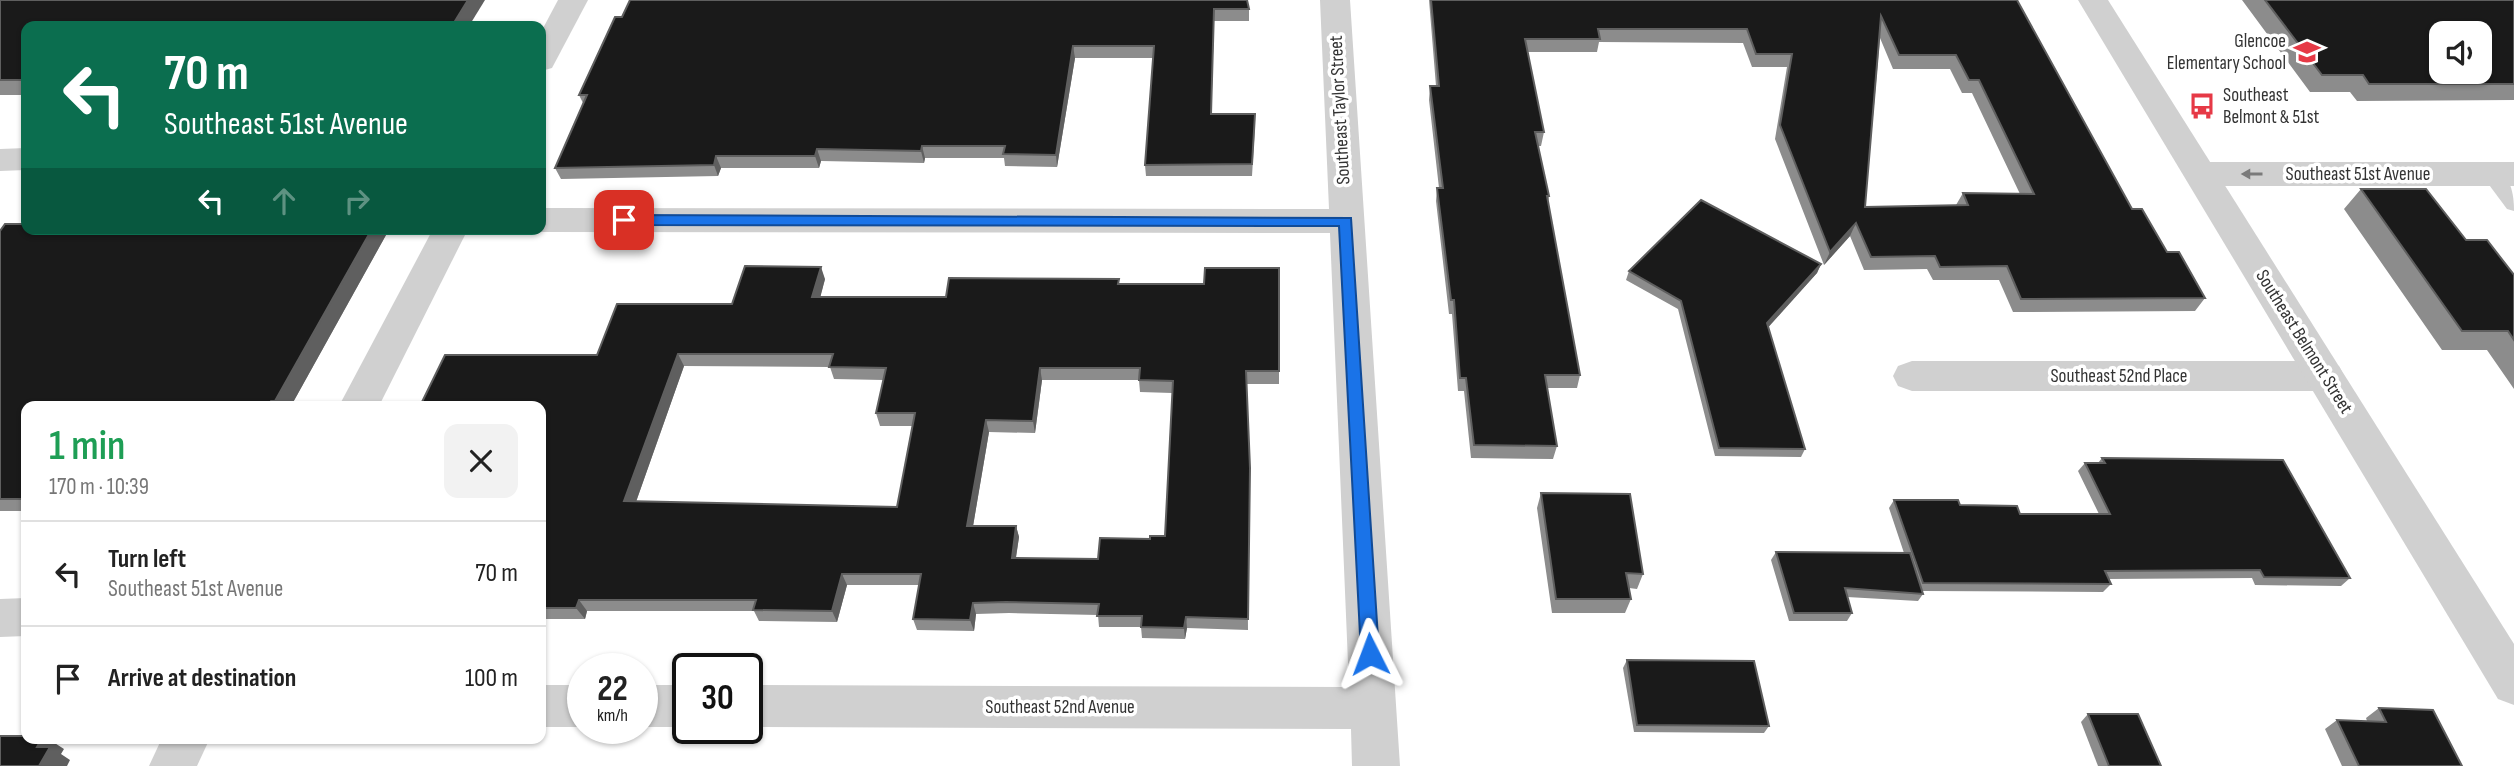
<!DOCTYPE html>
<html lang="en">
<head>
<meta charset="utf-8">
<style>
  :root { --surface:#fff; --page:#f2f2f2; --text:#222; --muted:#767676; --line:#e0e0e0 }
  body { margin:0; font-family:"Sofia Sans Condensed",sans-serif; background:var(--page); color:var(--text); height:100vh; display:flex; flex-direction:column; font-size:26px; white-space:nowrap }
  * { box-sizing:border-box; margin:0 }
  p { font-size:23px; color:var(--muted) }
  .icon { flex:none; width:38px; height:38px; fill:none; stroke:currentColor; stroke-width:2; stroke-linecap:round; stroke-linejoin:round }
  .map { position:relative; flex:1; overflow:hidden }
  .details { position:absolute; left:21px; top:401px; width:525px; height:343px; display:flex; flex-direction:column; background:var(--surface); border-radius:14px; box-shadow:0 2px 5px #0004 }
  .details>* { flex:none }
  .hud { position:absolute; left:21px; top:21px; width:525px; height:214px; border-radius:14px; box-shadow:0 2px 5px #0004; background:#0b6e4f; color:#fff; overflow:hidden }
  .fabs { position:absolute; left:2429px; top:21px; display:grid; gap:14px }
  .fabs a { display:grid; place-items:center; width:63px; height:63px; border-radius:14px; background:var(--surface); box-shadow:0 2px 5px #0004; font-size:35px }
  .speed { position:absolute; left:567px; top:653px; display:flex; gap:14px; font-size:35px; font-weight:700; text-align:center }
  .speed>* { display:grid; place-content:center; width:91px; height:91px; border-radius:50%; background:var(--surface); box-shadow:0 2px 5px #0004; line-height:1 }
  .speed small { font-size:18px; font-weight:400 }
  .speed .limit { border:4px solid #111; border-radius:10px; background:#fff; color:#111 }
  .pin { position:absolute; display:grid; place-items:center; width:60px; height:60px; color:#fff; margin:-30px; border-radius:14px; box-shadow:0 4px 10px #0006 }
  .me { position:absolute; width:77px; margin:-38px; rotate:357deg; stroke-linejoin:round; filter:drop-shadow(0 0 5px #0008) }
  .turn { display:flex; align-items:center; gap:24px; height:147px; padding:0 28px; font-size:32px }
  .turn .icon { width:91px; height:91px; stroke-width:2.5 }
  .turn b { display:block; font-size:49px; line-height:60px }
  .lanes { display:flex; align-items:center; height:66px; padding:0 28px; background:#0003; justify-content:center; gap:35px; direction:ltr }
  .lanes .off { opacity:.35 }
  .round { display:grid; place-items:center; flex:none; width:74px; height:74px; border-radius:14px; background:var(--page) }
  .summary { display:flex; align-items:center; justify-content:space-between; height:119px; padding:0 28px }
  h1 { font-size:42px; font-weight:600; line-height:52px; color:#1e9e55 }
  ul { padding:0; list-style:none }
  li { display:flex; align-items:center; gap:21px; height:105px; padding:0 28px; border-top:2px solid var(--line) }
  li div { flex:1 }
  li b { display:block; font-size:26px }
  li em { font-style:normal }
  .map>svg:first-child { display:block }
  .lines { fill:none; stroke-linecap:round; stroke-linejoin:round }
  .service { fill:#d0d0d0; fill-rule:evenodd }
  .minor { fill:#d0d0d0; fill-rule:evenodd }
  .tertiary { fill:#d0d0d0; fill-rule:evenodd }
  .wall { fill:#8c8c8c; fill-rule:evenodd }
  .shaded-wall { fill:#5f5f5f }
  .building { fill:#1a1a1a; stroke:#5f5f5f; stroke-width:2; fill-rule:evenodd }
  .oneway { fill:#7a7a7a }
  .route { fill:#1a73e8; stroke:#114b97; stroke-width:2 }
  .labels { text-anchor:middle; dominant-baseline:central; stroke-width:7; stroke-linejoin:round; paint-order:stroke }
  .poi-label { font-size:19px; fill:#333; stroke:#fff; text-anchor:end }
  .street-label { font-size:19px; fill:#333; stroke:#fff }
</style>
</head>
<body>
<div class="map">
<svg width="2514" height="766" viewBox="0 0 2514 766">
  <rect width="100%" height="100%" fill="#fff"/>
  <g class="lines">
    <!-- service -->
    <path class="service" d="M2491,167c20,6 23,27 23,44l-7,-2 -26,-35 3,-5z"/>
    <!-- minor -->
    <g class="minor">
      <path d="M558,0h30l-36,68 -11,3v-39z"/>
      <path d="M1320,0h30l50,766h-48l-1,-37 -604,-2v-42l602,2 -19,-454 -789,-1 -10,-3h10v-21l788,1z"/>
      <path d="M26,148v22l-26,1v-22z"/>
      <path d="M2201,162h313v24h-313l-12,-4 -5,-8 5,-8z"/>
      <path d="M433,229h35l-89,177h-40z"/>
      <path d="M1912,361h413l14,5 5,10 -5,10 -14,5h-413l-14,-5 -5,-10 5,-10z"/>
      <path d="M26,598v38l-26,1v-38z"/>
      <rect x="541" y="685" width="42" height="42"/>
      <rect x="642" y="685" width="46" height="42"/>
      <path d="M162,738h48l-13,28h-48z"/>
    </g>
    <!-- tertiary -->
    <path class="tertiary" d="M2078,0h30l406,644v61l-16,-6z"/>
  </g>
  <!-- wall -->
  <g class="wall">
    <path d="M0,0l26,26v69h-26z"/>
    <path d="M1429,0h588l115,209 73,89 -10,13 -182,1 -14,-32h-66l-6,-11 -63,1 -14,-34 -26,29 -49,-126 12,-72h-35l-9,-24 -144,-1 -2,10h-70l17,80 -3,14h-3l11,50 -1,6 32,173 -3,13h-30l10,58 -4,13 -82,-1 -7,-67h-6l-6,-77h-3l-13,-113 1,-13h2l-10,-88 1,-14h6zM1880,38l13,31h57l12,24h10l48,101 -57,-1 -7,12 -91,2z"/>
    <path d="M2242,0h272v100l-157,1 -7,-9h-40z"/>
    <path d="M1249,9v12h-35l-3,93 44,12 -3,50h-106l-1,-11 8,-107h-78l-18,109 -52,-1 -1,-8h-79l-1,5 -103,-2 -2,7h-98l-3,8 -157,3 -6,-11 28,-65 -4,-8 36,-78z"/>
    <path d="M2361,189l105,51 48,35v114l-27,-39h-45l-98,-141z"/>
    <path d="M0,231l386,4 -95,171h-265v105h-26z"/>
    <path d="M1821,264l-4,9 -49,54 37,122 -4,8 -86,-1 -37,-147 -52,-29 3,-9z"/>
    <path d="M1279,268v116h-33l2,246 -61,-2 -2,11 -43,-1 -1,-11h-42l-1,-12 -89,-2 -33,1 -2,17 -57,-1 -4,-11 6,-34h-72l-10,37 -78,-1 -5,-10h-167l-2,8h-44v-213l56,-51 135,-51 93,-25 -5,18h126l173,-13h85zM684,366l146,1 4,12 49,1 -7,33 4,13h32l-15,81 -261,-5zM1042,380h97l1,12 32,1 -7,143 -15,3 -52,20 -82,-1 3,-21 -3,-11h-43l16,-94 46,1z"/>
    <path d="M2102,458l248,120 -9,8 -86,-1 -3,-7 -144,1 3,5 -8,8 -180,-1v3l-5,7 -71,-4 5,16 -5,8h-58l-18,-61 5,-8 128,1 -15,-45 5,-8 66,5 60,9h79l-21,-43 7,-8h13z"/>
    <path d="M1541,493l102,81 -6,15 -8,-1 2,11 -6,14h-73l-15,-105z"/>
    <path d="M1627,660l142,66 -5,7 -130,-1 -11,-64z"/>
    <path d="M2379,708l83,58h-120l-17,-37 12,-9 30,1 -1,-3z"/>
    <path d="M2088,714l73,52h-63l-17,-44z"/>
  </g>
  <!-- shaded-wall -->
  <g class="shaded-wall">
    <path d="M468,0h17l-16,26h-17z"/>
    <path d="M1214,9v12l-3,105v-12z"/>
    <path d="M1073,46l2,12 -18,109 -1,-12z"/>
    <path d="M922,146l3,12 -1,5 -3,-12z"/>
    <path d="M817,149l4,12 -2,7 -4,-12z"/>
    <path d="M716,156l5,12 -3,8 -4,-11z"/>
    <path d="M1856,223l-6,13 -26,29 6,-13z"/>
    <path d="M372,229h10l4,6 -95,171h-11l-5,-5z"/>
    <path d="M1821,264l-4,9 -53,59 3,-9z"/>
    <path d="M821,267l4,12 -8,31 -5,-13z"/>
    <path d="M678,354l6,12 -52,147 -8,-12z"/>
    <path d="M1040,368l2,12 -7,53 -2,-12z"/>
    <path d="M271,401l5,5h-8z"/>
    <path d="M986,420l3,12 -18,106 -4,-12z"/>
    <path d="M1016,526l3,11 -5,32 -2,-11z"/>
    <path d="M842,574l5,11 -10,37 -5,-11z"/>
    <path d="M579,600l8,11 -2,8 -9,-11z"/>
    <path d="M973,603l3,11 -2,17 -4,-11z"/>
    <path d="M1186,617l1,11 -2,11 -1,-11z"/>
    <path d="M42,738h5l17,11 -3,5 9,6 -3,6h-28l-2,-19z"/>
  </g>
  <!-- building -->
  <g class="building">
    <path d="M0,0h468l-16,26h-426v54h-26z"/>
    <path d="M630,0h617l2,9h-35l-3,105h44l-3,50 -107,1 9,-119h-81l-17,109 -53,-1 2,-8h-83l-1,5 -104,-2 -2,7h-99l-2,9 -159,3 32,-73h-8l36,-78h7z"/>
    <path d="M1431,0h586l115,209h10l25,43h12l26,46 -184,1 -14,-33 -67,1 -5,-11 -64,1 -15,-34 -26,29 -50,-127 12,-71h-36l-9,-25h-149l2,10h-75l19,93h-9l14,64h-2l33,179h-35l12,71 -83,-1 -8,-67h-6l-6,-78h-3l-14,-112h6l-13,-102h9zM1881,16l18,39h57l13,25h10l55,114 -71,-1 5,12 -103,2z"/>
    <path d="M2265,0h249v84h-145l-6,-9h-41zM2441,33h39v39h-39z"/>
    <path d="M2361,189h65l40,51h21l27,35v65l-6,-9h-46z"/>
    <path d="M1701,200l120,64 -54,59 38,126 -86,-1 -38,-147 -52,-30z"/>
    <path d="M5,224h21v5h346l-97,172h-4l-3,5h-242v93h-26v-268z"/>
    <path d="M745,266l76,1 -9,30h134l3,-19 170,1 -1,5h86l1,-16h74v103h-33l4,97 -2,151 -62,-2 -2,11 -43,-1 1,-11h-45l2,-12 -93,-2 -33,1 -3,17 -57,-1 8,-45h-79l-10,37 -79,-1 3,-10h-177l-3,8h-35v-202h-121l25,-51h152l20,-51h115zM678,354h155l-4,13 57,1 -10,45h39l-18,94 -273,-6zM1040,368h100l-1,12 34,1 -8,155h-15v3l-50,-1 -2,21 -86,-1 4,-32h-49l19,-106 47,1z"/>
    <path d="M2102,458l181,2 67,118 -86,-1 -4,-7 -155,1 6,13 -188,-1 -29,-83h64l2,5 57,1 3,8h90l-25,-51h20z"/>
    <path d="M1541,493l89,1 13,80 -17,-1 5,26h-75z"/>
    <path d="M1776,552l134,1 13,41 -78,-6 7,25h-58z"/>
    <path d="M1627,660l127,1 15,65 -132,-1z"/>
    <path d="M2379,708l54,2 29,56h-103l-22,-46 49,2z"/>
    <path d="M2088,714h50l23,52h-52z"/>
    <path d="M0,736h26v2h16l-5,9h13l-11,19h-39z"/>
  </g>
  <!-- one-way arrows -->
  <defs><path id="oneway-solid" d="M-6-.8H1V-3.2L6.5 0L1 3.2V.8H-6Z" transform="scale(1.75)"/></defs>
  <use class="oneway" href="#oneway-solid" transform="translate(2252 174) rotate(180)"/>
  <!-- route -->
  <path class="route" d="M624,215l727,3 28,436 -3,5 -6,3 -7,-3 -2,-5 -22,-428 -715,-1 -7,-5z"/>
  <!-- icons -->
  <defs>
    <g id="school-bare" transform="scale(2.1)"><path d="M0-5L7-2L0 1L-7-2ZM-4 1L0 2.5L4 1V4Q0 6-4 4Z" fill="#e63946" stroke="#fff" stroke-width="2.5" paint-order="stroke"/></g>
    <g id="bus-bare" transform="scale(2.1)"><path d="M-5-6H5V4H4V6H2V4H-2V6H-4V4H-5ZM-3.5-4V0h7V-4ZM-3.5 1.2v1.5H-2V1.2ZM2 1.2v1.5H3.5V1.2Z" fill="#e63946" stroke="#fff" stroke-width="2.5" paint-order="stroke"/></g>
  </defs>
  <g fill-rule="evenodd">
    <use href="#school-bare" x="2307" y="52"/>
    <use href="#bus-bare" x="2202" y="106"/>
  </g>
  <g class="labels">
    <!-- poi labels -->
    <g class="poi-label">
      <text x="2286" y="41">Glencoe<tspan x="2286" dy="22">Elementary School</tspan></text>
      <text x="2223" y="95" text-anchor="start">Southeast<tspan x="2223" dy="22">Belmont &amp; 51st</tspan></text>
    </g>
    <!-- street labels -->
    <g class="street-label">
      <text transform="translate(1340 110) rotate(-93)">Southeast Taylor Street</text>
      <text x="2358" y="174">Southeast 51st Avenue</text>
      <text transform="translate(2304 342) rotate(58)">Southeast Belmont Street</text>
      <text x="2119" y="376">Southeast 52nd Place</text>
      <text x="1060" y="707">Southeast 52nd Avenue</text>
    </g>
  </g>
</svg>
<div class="fabs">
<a><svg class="icon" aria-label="sound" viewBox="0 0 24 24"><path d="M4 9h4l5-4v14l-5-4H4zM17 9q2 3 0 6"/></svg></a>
</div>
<div class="speed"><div>22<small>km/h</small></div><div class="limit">30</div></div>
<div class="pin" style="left:624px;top:220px;background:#d93025"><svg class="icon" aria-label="arrive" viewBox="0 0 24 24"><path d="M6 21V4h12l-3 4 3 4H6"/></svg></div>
<svg class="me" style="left:1370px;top:654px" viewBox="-20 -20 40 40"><path d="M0-17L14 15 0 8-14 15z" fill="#1a73e8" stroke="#fff" stroke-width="4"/></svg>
<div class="hud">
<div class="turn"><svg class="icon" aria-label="left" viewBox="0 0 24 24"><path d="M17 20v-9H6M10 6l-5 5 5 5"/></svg><div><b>70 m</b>Southeast 51st Avenue</div></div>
<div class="lanes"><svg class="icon" aria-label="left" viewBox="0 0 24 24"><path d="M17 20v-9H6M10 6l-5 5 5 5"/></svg><svg class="icon off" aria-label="ahead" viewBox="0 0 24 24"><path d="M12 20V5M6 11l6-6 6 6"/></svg><svg class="icon off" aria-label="right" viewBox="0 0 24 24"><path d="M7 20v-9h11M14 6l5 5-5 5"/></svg></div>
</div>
<section class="details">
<div class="summary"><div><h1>1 min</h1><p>170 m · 10:39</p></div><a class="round"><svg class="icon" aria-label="close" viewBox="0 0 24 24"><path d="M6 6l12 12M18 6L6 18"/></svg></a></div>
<ul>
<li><svg class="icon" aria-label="left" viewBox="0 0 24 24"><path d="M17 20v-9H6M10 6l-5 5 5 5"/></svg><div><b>Turn left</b><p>Southeast 51st Avenue</p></div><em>70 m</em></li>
<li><svg class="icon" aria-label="arrive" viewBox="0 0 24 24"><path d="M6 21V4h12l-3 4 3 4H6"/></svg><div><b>Arrive at destination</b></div><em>100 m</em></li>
</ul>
</section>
</div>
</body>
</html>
